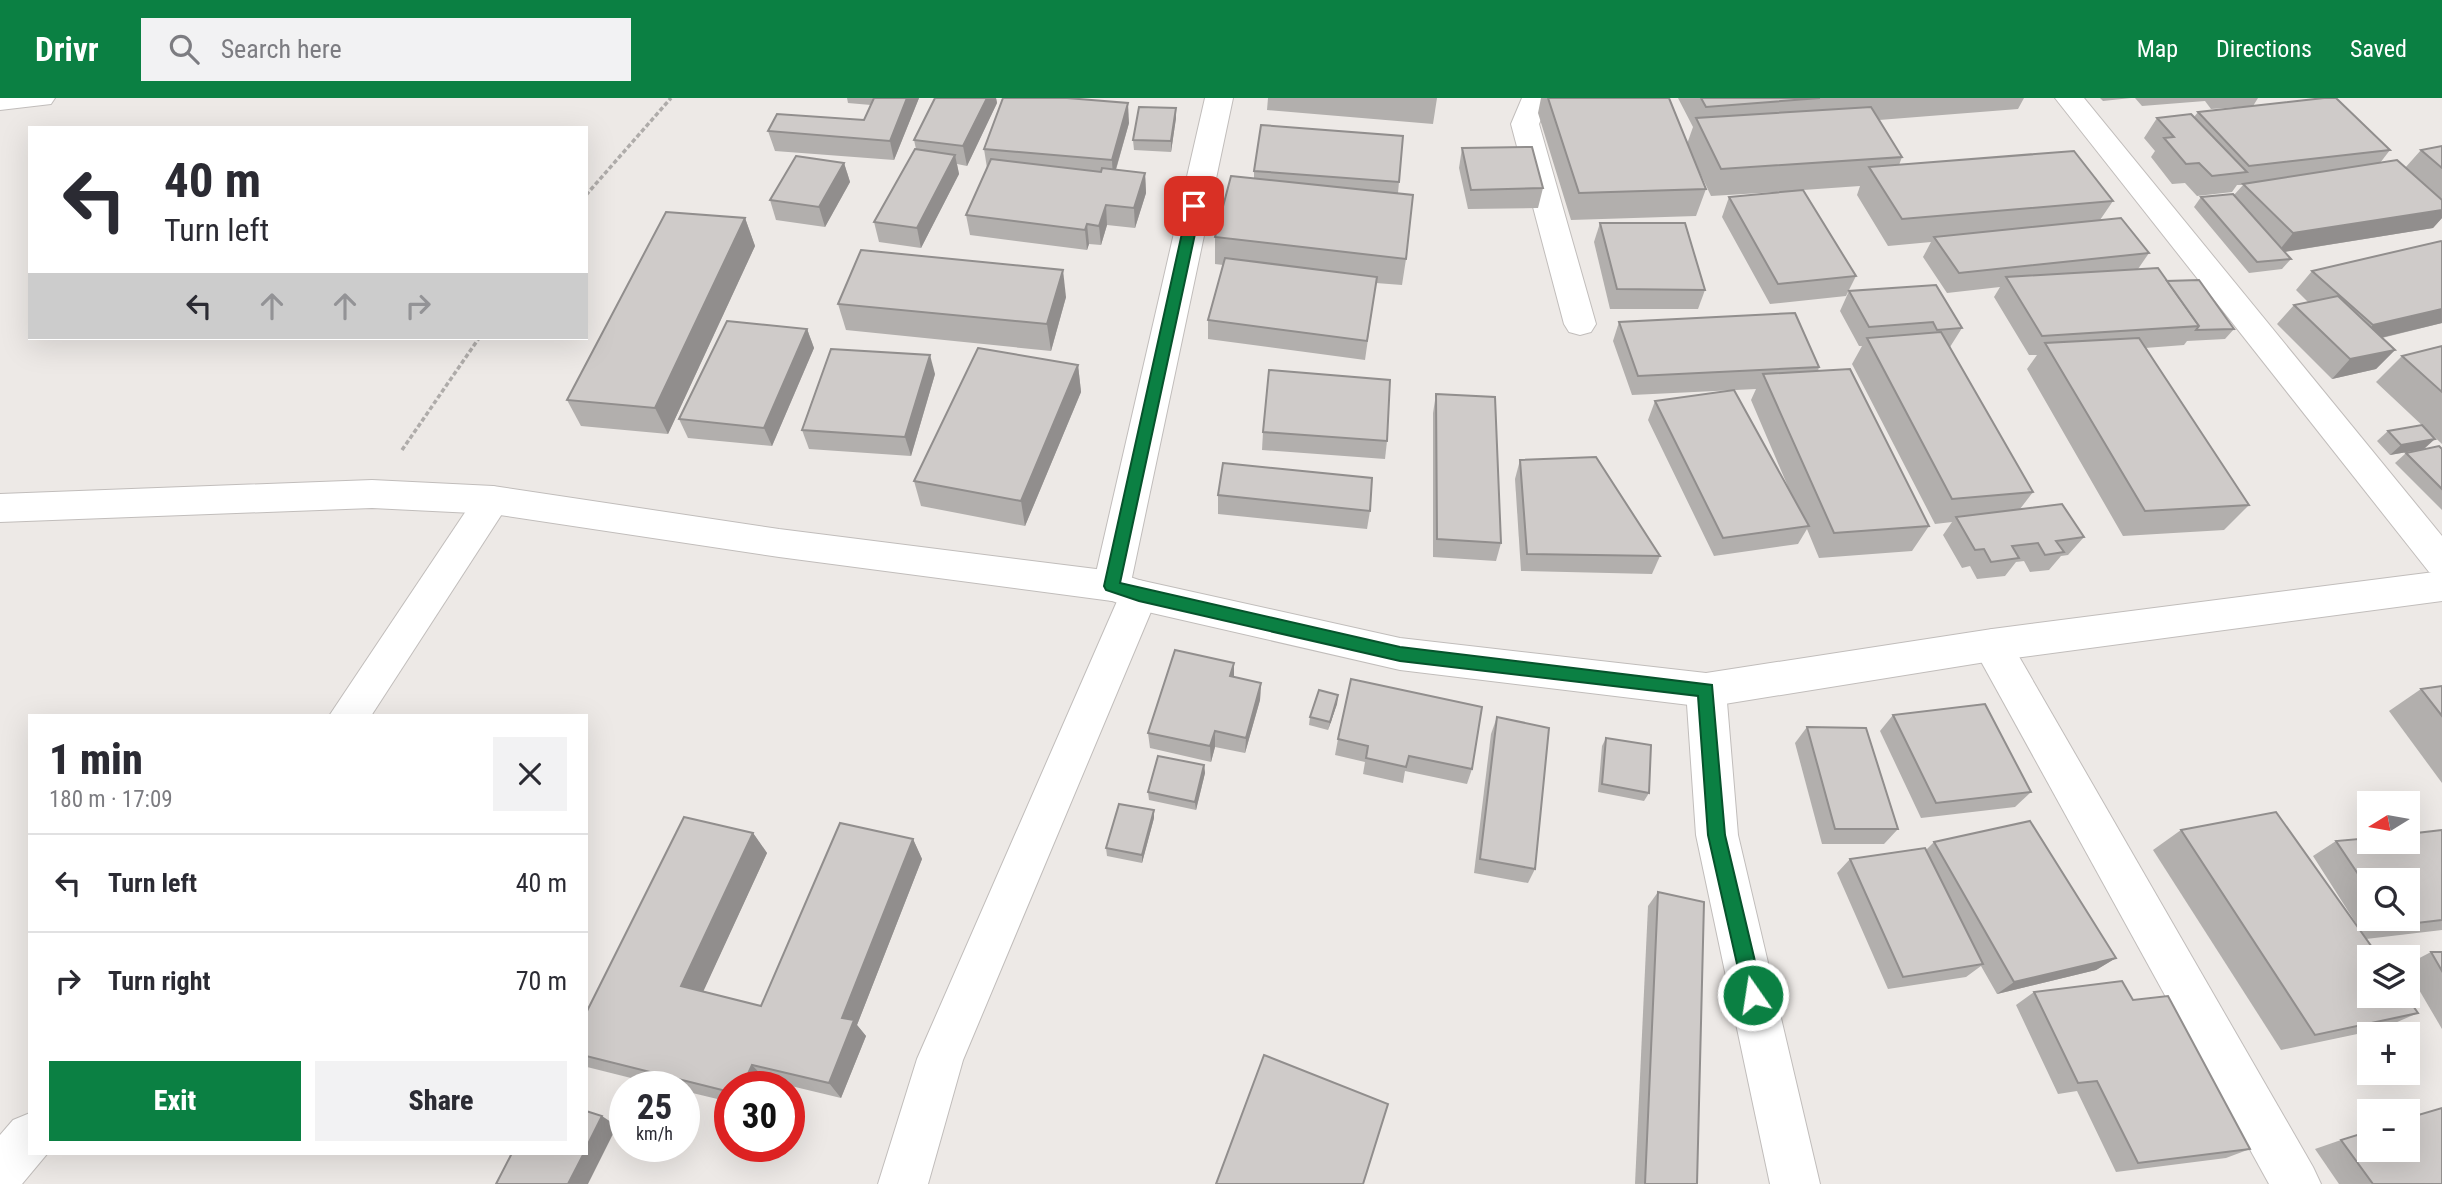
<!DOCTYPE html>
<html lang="en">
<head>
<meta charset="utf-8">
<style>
  :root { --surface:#fff; --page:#f2f2f3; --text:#2b2b33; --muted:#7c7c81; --line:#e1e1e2; --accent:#0b8043 }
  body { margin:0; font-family:"Roboto Condensed",sans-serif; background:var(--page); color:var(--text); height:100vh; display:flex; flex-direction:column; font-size:26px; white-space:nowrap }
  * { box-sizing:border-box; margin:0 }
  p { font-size:23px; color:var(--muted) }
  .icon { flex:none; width:38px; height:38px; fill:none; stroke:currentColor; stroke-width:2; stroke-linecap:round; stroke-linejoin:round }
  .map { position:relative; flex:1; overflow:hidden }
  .panel { position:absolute; left:28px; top:616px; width:560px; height:441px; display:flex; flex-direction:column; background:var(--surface); border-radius:0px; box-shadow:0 7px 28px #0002 }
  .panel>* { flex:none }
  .guide { position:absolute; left:28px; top:28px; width:560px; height:214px; border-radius:0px; box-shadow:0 7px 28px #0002; background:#fff; color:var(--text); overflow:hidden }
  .needle { width:46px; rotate:259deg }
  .buttons { position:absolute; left:2357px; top:693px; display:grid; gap:14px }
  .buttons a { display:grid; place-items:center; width:63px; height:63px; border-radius:0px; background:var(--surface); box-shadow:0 7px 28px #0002; font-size:35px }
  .speed { position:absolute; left:609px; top:973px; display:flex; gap:14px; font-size:35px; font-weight:700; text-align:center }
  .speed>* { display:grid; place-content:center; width:91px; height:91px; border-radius:50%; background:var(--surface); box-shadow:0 7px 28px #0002; line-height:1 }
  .speed small { font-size:18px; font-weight:400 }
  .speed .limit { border:10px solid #d22; background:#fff; color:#111 }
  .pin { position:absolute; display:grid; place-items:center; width:60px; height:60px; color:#fff; margin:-30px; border-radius:14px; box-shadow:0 4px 10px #0006 }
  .me { position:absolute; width:77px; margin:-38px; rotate:347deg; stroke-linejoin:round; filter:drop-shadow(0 0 5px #0008) }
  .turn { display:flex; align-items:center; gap:24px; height:147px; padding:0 21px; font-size:32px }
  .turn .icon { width:91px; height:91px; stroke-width:2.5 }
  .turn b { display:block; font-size:49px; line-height:60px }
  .lanes { display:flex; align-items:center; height:66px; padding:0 21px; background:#0003; justify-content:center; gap:35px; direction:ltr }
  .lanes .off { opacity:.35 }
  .round { display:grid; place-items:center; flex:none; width:74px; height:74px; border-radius:0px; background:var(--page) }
  .headline { display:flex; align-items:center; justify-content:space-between; height:119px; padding:0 21px }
  h1 { font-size:42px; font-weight:800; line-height:52px }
  .button { display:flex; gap:14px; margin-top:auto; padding:14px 21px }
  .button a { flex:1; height:80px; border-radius:0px; background:var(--accent); color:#fff; font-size:28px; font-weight:800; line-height:80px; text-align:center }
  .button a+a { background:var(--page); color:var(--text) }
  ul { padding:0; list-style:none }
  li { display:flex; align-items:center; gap:21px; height:98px; padding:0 21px; border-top:2px solid var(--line) }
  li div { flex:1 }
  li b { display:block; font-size:26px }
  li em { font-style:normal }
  header { display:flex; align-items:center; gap:42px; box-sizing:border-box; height:98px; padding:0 35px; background:var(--accent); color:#fff }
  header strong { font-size:33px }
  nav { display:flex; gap:38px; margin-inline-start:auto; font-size:24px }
  .search { width:490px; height:63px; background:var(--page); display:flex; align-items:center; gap:18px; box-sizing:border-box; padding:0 24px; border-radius:0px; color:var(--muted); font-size:26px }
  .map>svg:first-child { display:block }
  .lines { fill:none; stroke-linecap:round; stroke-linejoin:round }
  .street-casing { stroke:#c1bdbb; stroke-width:2 }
  .secondary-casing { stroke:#c1bdbb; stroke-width:2 }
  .path { stroke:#afacaa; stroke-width:3.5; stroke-dasharray:4.5 2.5; stroke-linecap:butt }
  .street { fill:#fff; fill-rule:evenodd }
  .secondary { fill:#fff; fill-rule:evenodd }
  .wall { fill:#b2afad; fill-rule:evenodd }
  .shaded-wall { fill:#918e8d }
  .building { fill:#cfcbc9; stroke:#918e8d; stroke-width:2 }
  .route { fill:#0b8043; stroke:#07532c; stroke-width:2 }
</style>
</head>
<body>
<header>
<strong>Drivr</strong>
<div class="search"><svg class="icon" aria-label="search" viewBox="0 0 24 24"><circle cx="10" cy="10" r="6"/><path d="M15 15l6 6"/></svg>Search here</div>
<nav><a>Map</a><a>Directions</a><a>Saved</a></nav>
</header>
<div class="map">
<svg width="2442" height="1086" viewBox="0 0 2442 1086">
  <rect width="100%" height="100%" fill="#ede9e6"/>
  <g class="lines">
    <!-- street casing -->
    <g class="street-casing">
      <g id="street">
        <path d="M0,0h55l-4,6 -51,6z"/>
        <path d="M1205,0h28l-102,484 8,-2 13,4 6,11 -195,465 -35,124h-50l39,-125 201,-460 -6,2 -13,-4 -6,-11z"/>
        <path d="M1522,0h28l-11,26 57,200 -5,8 -11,3 -11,-3 -5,-8 -53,-200z"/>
        <path d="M2055,0h29l358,438v41l-13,-5z"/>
        <path d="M493,388l13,4 5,10 -140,216h-42l151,-226z"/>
        <path d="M1992,531l14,5 307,533 8,17h-52l-291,-528 -5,-11 5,-11z"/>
        <path d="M1706,575l14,5 6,12 12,145 82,349h-50l-74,-349 -10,-145 6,-12z"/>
        <path d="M30,1015v40l17,1 -25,30h-22v-49l13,-15z"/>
      </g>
    </g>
    <!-- secondary casing -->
    <g class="secondary-casing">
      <path id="secondary" d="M372,382l121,6 286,43 333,42 27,9 261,58 306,35 286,-44 450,-58v30l-450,60 -286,46 -306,-37 -261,-60 -27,-9 -333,-44 -286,-43 -121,-6 -372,14v-28z"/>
    </g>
    <!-- path -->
    <g class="path">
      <path d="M586,97l85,-97"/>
      <path d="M402,352l77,-112"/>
    </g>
    <!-- street -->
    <use href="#street" class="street"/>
    <!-- secondary -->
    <use href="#secondary" class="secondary"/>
  </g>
  <!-- wall -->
  <g class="wall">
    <path d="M847,0h72l-25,62 -119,-9 -7,-20 96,-11 7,-15 -23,-2z"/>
    <path d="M935,0h61l1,5 -30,63 -10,-2 2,10 -38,74 -42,-6 -5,-20 42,-73 -2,-9z"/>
    <path d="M1268,0h169l-4,26 -166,-14z"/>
    <path d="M1541,0h128l18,46 6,-17 -15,-29h346l-6,11 -139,11 23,37 -3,8 214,36 -13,19 49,33 -11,16 29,12 67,48 -9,10 -38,2 -3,4 -39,3 104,157 -25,25 -101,6 -96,-167 10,-14h-8l-35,-58 6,-10 -53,6 -24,-36 8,-15 -43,4 -31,-51 3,-9 -57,4 53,86 -10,20 -76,8 -48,-87 7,-20 63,-6 -81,5 -18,-38 13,31 -10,27 -125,4 -33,-107z"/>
    <path d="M2100,0h31l-28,3z"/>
    <path d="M2135,0h123l-5,8 -42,3 -6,-8 -63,5z"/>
    <path d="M2198,14l192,38 -10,13 25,5 16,-18 21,-4v72l-9,10 -148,24 6,7 -9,10 -33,4 -55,-66 7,-10 33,-2 9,-10h-6l-5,7 -35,4 -12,-13 -13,1 -21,-27 4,-6 -11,-13 13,-20 37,-1z"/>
    <path d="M1176,20l-5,34 -37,-2 -1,-10z"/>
    <path d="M1129,25l-13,47 29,3 1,20 -11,35 -28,-3 -6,20 -12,-1 -2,6 -117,-15 -4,-20 21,-47 -3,-19z"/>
    <path d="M1462,50l81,40 -5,20 -70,1 -9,-41z"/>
    <path d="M844,65l6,19 -25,45 -49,-7 -6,-20z"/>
    <path d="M1254,73l145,11 -1,11 8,66 -4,26 -26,-2 -11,77 -157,-21v-19l15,-55 -8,-1v-27l39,-59z"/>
    <path d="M745,120l10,28 -87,188 -87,-8 -14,-26z"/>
    <path d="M1600,125l105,67 -7,19h-88l-16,-67z"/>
    <path d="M2442,144v81l-60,15 13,12 -19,19 -44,10 -55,-55 17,-19 14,-3 -12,-12 16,-19z"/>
    <path d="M1849,193l113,37 -12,19 83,145 -13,17 64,28 -16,18 -7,1 -12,14 -19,2 -6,-11 -8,1 -11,14 -28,3 -7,-13 -8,2 -19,-33 9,-13 -17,2 -83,-160 10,-18h-3l-19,-35z"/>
    <path d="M1066,199l-15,54 -205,-21 -8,-26z"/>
    <path d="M1619,224l200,45 -1,4 111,155 -17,25 -93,7 -12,-29 -9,15 -84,12 -66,-136 7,-19 137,95 -41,-96 5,-11 -124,6 -19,-54z"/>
    <path d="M807,231l7,19 -42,98 -84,-8 -9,-19z"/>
    <path d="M2442,248v98l-66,-62 26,-26z"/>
    <path d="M1078,267l3,27 -56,134 -104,-20 -7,-25z"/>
    <path d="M935,276l-24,82 -102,-7 -7,-19z"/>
    <path d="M1436,296l65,149 -5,18 -63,-4v-144z"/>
    <path d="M2388,333l36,18 -34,6 -13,-14z"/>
    <path d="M1263,334l124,9 -2,18 -123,-9z"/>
    <path d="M2442,351v61l-47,-47 11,-10z"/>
    <path d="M1520,362l140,96 -8,18 -131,-3 -6,-92z"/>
    <path d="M1218,397l152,16 -3,18 -149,-15z"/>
    <path d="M1234,579l27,6 -1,17 -15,53 -30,-6 -4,15 -61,-14 -2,-15z"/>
    <path d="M2442,588v97l-53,-72 32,-22z"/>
    <path d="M1338,597l-1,9 -9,26 -19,-5 1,-8z"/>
    <path d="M1893,617l138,77 -16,15 -94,11 -41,-87z"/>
    <path d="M1497,619l38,152 -7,14 -54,-10 17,-139z"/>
    <path d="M1807,629l91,102 -14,15h-62l-27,-101z"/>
    <path d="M1606,640l43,55 -5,8 -46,-9 4,-46z"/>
    <path d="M1338,641l134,30 -5,15 -62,-13 -2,12 -40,-9 2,-12 -30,-7z"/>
    <path d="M1204,667l1,8 -9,37 -47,-10 -1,-8z"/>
    <path d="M1154,720l-12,45 -35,-7 -1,-8z"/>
    <path d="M2181,732l237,183 -37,16 -100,21 -128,-200z"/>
    <path d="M2442,732v100l-76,9 -53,-83 23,-15zM2370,782l38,39h-38z"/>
    <path d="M753,735l14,20 -64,138 58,15 152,-167 9,20 -65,166 9,11 -25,62 -75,-18 -3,7h-33v15l-46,-11v-4h-17l-80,-20 -1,-1v-53z"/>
    <path d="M1934,744l182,116 -20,12 -99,24 -16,-28 -15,11 -78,12 -51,-116 13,-14 76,-9z"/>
    <path d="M1658,794l39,292h-62l13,-278z"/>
    <path d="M2431,854h11v77l-34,-58v-7z"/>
    <path d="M2034,894l99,8 117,149 -24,9 -110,14 -39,-81 -19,3 -42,-89z"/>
    <path d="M2341,1042l101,44h-103l-24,-35z"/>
  </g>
  <!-- shaded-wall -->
  <g class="shaded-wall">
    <path d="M907,0h12l-25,62 -4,-19z"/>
    <path d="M987,0h9l1,5 -30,63 -4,-20z"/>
    <path d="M1128,5l1,20 -16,56 -1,-19z"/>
    <path d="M1176,10v10l-5,34v-11z"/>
    <path d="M955,57l4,19 -38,74 -4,-20z"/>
    <path d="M844,65l6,19 -25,45 -6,-20z"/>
    <path d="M1145,75l1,20 -11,35 -1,-20z"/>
    <path d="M1106,107l1,20 -6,20 -2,-19z"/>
    <path d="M2442,112v8l-9,10 -156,25 16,-20z"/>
    <path d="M745,120l10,28 -87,188 -13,-26z"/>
    <path d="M1087,126l2,20 -2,6 -2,-20z"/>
    <path d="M1063,172l3,27 -15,54 -4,-27z"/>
    <path d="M2442,211v14l-87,21 18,-19z"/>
    <path d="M807,231l7,19 -42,98 -8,-18z"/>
    <path d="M2395,252l-19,19 -44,10 18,-20z"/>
    <path d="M930,257l5,19 -24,82 -6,-19z"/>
    <path d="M1078,267l3,27 -56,134 -4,-25z"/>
    <path d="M2435,341l-11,10 -34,6 11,-10z"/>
    <path d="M1234,565v17l-4,-4z"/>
    <path d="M1261,585l-1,17 -15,53 1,-15z"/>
    <path d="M1338,597l-1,9 -9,26 2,-8z"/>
    <path d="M1215,633v16l-4,15 -1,-16z"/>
    <path d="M1204,667l1,8 -9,37 -1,-8z"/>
    <path d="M1154,712v8l-12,45v-8z"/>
    <path d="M753,735l14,20 -69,150 -17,-17z"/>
    <path d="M913,741l9,20 -65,166 9,11 -25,62 -12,-15 13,-65z"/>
    <path d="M2116,860l-20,12 -99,24 17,-12z"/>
    <path d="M752,967l14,15 -3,7h-21z"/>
    <path d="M602,1018l15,10 -29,58h-20l16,-31h2v-5z"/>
  </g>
  <!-- building -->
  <g class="building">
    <path d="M874,0h33l-17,43 -122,-10 9,-17 87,6z"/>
    <path d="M935,0h52l-24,48 -49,-6z"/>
    <path d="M1003,0h64l61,5 -16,57 -128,-11z"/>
    <path d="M1548,0h121l37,91 -127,4z"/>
    <path d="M1701,0h119l-114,9z"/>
    <path d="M2324,0h12l54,52 -141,16 -51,-54z"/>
    <path d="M1139,9l37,1 -5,33 -38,-1z"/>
    <path d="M1871,9l31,50 -181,12 -25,-51z"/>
    <path d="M2191,16l56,58 -35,4 -13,-13 -13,1 -22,-26 10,-1 -17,-19z"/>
    <path d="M1261,27l142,11 -4,46 -145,-11z"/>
    <path d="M2442,48v22l-21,-18z"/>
    <path d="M1532,49l11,41 -72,2 -9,-42z"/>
    <path d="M915,51l40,6 -38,73 -43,-6z"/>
    <path d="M2074,53l39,50 -211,18 -33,-52z"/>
    <path d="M796,58l48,7 -25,44 -49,-7z"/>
    <path d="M991,61l110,13 1,-4 43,5 -11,35 -28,-3 -7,21 -12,-2 -2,6 -119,-15z"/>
    <path d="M2397,62l45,40v10l-149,23 -50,-49z"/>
    <path d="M1231,78l182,19 -7,64 -191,-22z"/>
    <path d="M1803,92l53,86 -78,8 -49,-87z"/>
    <path d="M2233,96l58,65 -34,3 -56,-65z"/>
    <path d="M666,114l79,6 -90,190 -88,-8z"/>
    <path d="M2121,120l28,35 -190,20 -25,-36z"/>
    <path d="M1600,125h85l20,67 -88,-1z"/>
    <path d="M2441,143l1,1v67l-69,16 -61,-54z"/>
    <path d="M861,152l202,20 -16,54 -209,-20z"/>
    <path d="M1225,160l152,19 -10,64 -159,-21z"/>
    <path d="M2158,170l41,58 -157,10 -36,-59z"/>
    <path d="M2199,182l35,49 -38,1 3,-4 -32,-45z"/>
    <path d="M1936,187l26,43 -25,2 -4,-8 -64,5 -20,-36z"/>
    <path d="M2338,198l57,54 -45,9 -56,-54z"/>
    <path d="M1795,215l24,54 -181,9 -19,-54z"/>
    <path d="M727,223l80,8 -43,99 -85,-9z"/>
    <path d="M1941,234l92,160 -81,7 -85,-161z"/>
    <path d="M2139,240l110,167 -104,6 -100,-168z"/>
    <path d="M2442,248v46l-40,-36z"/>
    <path d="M978,250l100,17 -57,136 -107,-20z"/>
    <path d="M831,251l99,6 -25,82 -103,-7z"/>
    <path d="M1850,271l79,157 -95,7 -71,-159z"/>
    <path d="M1269,272l121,10 -3,61 -124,-9z"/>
    <path d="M1734,292l75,136 -86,12 -68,-137z"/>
    <path d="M1436,296l59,3 6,146 -64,-4z"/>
    <path d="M2422,327l13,14 -34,6 -13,-14z"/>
    <path d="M2439,348l3,3v40l-36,-36z"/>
    <path d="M1596,359l64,99 -133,-2 -7,-94z"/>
    <path d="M1223,365l149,15 -2,33 -152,-16z"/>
    <path d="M2062,406l22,33 -28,4 8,11 -19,3 -7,-12 -26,3 7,12 -28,4 -7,-13 -9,1 -19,-33z"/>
    <path d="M1175,552l59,13 -4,13 31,7 -15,55 -31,-7 -5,15 -62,-13z"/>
    <path d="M1351,581l131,28 -10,62 -63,-13 -3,11 -40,-9 2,-12 -30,-7z"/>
    <path d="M2442,588v30l-21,-27z"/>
    <path d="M1319,592l19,5 -8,27 -20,-5z"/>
    <path d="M1985,606l46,88 -95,11 -43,-88z"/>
    <path d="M1497,619l52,11 -14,141 -55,-10z"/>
    <path d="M1807,629l59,1 32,101h-63z"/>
    <path d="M1606,640l45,7 -2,48 -47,-9z"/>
    <path d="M1158,658l46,9 -9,37 -47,-10z"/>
    <path d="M1119,706l35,6 -12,45 -36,-7z"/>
    <path d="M2276,714l103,145h-9v39h36l12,17 -103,22 -134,-205z"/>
    <path d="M684,719l69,16 -72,153 80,20 79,-183 73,16 -71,179 12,2 -25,63 -77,-18 -10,22h-12v5l-144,-36v-43z"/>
    <path d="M2030,723l86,137 -102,24 -80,-140z"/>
    <path d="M2442,732v90l-51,6 -4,-7h21v-39h-38v12l-34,-51 34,-3v4h38v-8z"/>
    <path d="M1925,750l58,116 -80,13 -53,-118z"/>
    <path d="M1658,794l46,10 -7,282h-52z"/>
    <path d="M2431,854h11v19z"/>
    <path d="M2122,883l11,19 35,-4 82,153 -112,14 -41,-82 -19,2 -44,-91z"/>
    <path d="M1264,957l124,49 -25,80h-147z"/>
    <path d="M2442,1010v76h-69l-32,-44 29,-9v19h38v-32z"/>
    <path d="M586,1013l16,5 -16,32z"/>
    <path d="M512,1055h72l-16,31h-72z"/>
  </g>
  <!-- route -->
  <path class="route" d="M1194,104l7,4 -81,377 280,64 312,38 13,150 38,160 -3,6 -7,3 -6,-3 -3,-6 -36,-160 -10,-139 -298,-35 -261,-60 -33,-11 -2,-4 84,-380z"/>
</svg>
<div class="buttons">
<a><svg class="needle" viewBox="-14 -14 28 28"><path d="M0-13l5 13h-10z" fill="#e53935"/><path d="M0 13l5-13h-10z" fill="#7c7c81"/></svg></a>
<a><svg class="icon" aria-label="search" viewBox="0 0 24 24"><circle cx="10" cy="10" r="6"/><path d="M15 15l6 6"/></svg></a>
<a><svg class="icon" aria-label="layers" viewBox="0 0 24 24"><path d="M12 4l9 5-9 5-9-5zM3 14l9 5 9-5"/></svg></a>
<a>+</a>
<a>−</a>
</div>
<div class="speed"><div>25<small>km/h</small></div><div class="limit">30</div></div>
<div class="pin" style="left:1194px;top:108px;background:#d93025"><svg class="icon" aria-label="arrive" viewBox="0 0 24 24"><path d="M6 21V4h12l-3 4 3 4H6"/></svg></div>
<svg class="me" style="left:1753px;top:897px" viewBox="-20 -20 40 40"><circle r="17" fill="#0b8043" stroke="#fff" stroke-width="3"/><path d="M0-11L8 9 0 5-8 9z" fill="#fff"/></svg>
<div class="guide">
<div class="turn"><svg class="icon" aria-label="left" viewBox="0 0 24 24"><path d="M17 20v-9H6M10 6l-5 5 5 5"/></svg><div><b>40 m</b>Turn left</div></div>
<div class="lanes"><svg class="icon" aria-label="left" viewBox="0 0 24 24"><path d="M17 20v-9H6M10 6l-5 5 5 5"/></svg><svg class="icon off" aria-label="ahead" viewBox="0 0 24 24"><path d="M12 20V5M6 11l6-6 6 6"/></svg><svg class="icon off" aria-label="ahead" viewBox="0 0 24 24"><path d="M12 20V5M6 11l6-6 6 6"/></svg><svg class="icon off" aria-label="right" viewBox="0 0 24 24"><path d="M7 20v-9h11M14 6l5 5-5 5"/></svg></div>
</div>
<section class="panel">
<div class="headline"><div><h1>1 min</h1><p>180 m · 17:09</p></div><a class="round"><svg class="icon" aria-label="close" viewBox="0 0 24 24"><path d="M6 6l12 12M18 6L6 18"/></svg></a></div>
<ul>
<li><svg class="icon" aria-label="left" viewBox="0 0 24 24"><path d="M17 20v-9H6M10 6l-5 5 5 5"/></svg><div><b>Turn left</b></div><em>40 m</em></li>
<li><svg class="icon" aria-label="right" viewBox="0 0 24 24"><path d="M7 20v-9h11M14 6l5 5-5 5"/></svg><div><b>Turn right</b></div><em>70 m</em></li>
</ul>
<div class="button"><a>Exit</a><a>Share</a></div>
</section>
</div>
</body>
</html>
